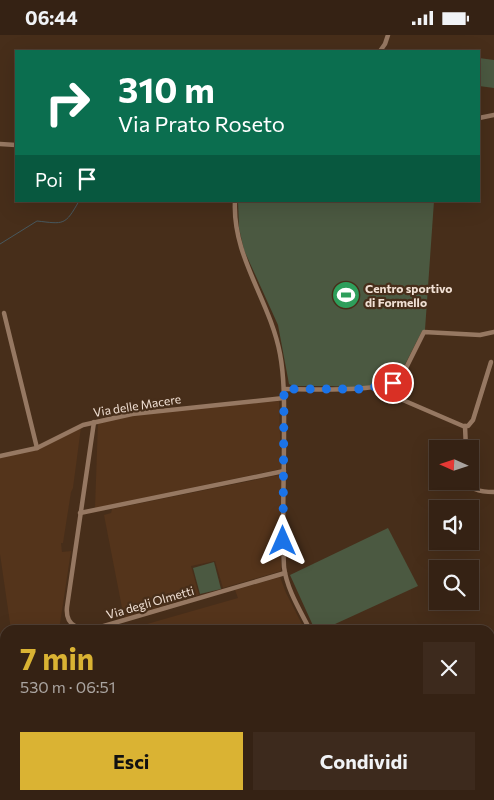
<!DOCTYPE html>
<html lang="it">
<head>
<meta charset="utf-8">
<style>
  :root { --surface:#352214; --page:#3d2a1d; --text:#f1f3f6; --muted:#aaa4a0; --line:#4f3f34; --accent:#dab333 }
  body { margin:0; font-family:Commissioner,sans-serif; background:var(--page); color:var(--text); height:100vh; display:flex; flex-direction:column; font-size:19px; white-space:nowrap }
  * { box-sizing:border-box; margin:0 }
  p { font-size:16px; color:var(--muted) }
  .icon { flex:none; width:28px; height:28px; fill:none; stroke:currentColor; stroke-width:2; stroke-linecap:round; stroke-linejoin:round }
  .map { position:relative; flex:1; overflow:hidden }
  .sheet { position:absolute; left:0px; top:590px; width:495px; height:175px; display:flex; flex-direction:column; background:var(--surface); border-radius:15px 15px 0 0; box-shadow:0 5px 20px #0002,0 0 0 1px var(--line) }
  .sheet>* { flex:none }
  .top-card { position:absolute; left:15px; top:15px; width:465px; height:152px; border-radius:0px; box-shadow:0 5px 20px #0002,0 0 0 1px var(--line); background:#0b6e4f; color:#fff; overflow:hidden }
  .needle { width:32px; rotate:273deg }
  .fabs { position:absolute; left:429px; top:405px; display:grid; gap:10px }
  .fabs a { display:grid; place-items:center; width:50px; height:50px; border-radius:0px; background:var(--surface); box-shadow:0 5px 20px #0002,0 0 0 1px var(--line); font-size:25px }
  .pin { position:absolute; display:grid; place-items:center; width:42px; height:42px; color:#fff; margin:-21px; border:2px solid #fff; border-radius:50%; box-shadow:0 1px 5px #0007 }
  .me { position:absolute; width:55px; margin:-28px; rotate:0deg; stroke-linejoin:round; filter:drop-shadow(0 0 4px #0008) }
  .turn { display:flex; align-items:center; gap:18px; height:105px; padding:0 20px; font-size:22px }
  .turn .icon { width:65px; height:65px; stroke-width:2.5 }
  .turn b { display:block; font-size:35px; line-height:42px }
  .then { display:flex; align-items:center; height:48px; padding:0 20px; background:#0003; gap:10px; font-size:19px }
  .round { display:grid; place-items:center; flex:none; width:52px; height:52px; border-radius:0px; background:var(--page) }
  .summary { display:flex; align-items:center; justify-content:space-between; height:85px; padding:0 20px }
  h1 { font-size:30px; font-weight:700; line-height:38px; color:var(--accent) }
  .button { display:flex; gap:10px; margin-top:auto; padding:10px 20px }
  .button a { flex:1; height:58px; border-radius:0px; background:var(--accent); color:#111; font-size:20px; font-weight:700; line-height:58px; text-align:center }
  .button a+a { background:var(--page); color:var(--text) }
  .status { display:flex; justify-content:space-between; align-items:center; height:35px; padding:0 25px; background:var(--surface); direction:ltr }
  .status svg { height:14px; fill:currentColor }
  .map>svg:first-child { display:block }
  .built { fill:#54341b }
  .green { fill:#4b5941 }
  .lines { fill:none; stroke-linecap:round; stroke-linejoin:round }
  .stream { stroke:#48585e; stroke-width:1 }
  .minor { stroke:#967862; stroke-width:4.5 }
  .highway { stroke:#ed9e83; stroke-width:6 }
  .route { stroke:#1a73e8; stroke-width:9; stroke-dasharray:0 16.2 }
  .labels { text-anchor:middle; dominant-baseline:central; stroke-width:4.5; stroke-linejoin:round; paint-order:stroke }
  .poi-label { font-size:12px; font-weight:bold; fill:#f1e0d4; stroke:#472e1a; text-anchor:start }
  .street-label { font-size:12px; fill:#f1e0d4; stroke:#472e1a }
</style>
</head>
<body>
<div class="status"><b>06:44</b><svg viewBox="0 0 49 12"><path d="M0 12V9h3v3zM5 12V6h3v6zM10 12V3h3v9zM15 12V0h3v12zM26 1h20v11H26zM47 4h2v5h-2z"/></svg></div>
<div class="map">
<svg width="494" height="765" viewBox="0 0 494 765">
  <rect width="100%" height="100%" fill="#472e1a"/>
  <!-- built -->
  <g class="built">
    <path d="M279,366l2,68 -186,39 3,-86 44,-9z"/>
    <path d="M81,392l-8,61 -2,4 -8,51h-2l1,9 9,-1 -12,79h-48l-11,-76v-96l35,-8z"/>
    <path d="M279,440h2v96l-58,17 -8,-27 -24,5 8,29 -75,23 -20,-103 7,-2 1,-4z"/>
    <path d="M280,542l6,16 19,37h-179l112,-32 -3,-8z"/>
  </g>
  <!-- green -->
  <g class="green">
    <path d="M479,23l15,2v28l-15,-2z"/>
    <path d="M238,166h196l-9,129 -3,1 -25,49 -10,-3c-8,15 -47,9 -61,9 -11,0 -22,0 -33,0l-4,-2 -11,-59 -34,-75 -5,-22z"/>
    <path d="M388,493l30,58 -96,44h-7l-25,-55z"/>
    <path d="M214,527l7,27 -21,5 -7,-26z"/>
  </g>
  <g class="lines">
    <!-- stream -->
    <path class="stream" d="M0,209l37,-23c27,3 28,5 42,-20"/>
    <!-- minor -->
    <g class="minor">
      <path d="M380,16l5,-7 3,-9"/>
      <path d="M479,83l15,-3"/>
      <path d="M0,109l16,1"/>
      <path d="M235,166c-3,56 35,99 45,153 5,27 4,55 4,83 0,44 -2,87 0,130 3,23 16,43 26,63"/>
      <path d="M4,278l33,135"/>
      <path d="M375,353l88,38h5l5,-6 18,-58"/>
      <path d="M284,354c22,0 104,4 117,-11l23,-46 56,3 14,-3"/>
      <path d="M94,387l-27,185c-2,19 12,24 30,21l188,-55"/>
      <path d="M465,391l1,23"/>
      <path d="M0,421l37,-8 46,-23 49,-11 152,-16"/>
      <path d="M466,446c4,10 18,11 28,11"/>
      <path d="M80,478l204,-42"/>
      <path d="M0,647l5,1"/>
      <path d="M381,760l9,4"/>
      <path d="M399,760l5,5"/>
      <path d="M23,765l2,-5"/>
    </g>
    <!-- highway -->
    <path class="highway" d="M490,765l4,-9"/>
  </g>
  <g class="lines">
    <!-- route -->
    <path class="route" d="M283,506l1,-152h80l29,-6"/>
  </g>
  <!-- icons -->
  <defs>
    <g id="stadium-disc" transform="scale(1.4375)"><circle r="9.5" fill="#2e9e5b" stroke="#472e1a"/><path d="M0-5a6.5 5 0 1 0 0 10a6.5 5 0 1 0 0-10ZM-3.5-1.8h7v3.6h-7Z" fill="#fff"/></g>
  </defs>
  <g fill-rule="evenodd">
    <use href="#stadium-disc" x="346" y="260"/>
  </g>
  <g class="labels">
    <!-- poi labels -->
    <g class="poi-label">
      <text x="365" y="253">Centro sportivo<tspan x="365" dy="14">di Formello</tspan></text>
    </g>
    <!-- street labels -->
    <g class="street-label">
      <text transform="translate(137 370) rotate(-9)">Via delle Macere</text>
      <text transform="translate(150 567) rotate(-16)">Via degli Olmetti</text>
    </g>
  </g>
</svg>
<div class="fabs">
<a><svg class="needle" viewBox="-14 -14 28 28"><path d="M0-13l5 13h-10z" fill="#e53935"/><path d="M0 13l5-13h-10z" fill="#aaa4a0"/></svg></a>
<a><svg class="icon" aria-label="sound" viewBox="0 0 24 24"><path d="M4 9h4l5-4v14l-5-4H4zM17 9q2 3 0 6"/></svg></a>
<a><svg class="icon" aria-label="search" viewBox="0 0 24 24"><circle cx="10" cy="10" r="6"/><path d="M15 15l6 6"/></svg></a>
</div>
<div class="pin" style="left:393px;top:348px;background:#d93025"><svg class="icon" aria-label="arrive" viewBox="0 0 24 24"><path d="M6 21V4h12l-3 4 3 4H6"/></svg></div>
<svg class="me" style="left:283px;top:506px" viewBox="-20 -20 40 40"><path d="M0-17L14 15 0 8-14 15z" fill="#1a73e8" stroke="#fff" stroke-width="4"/></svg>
<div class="top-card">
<div class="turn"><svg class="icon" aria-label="right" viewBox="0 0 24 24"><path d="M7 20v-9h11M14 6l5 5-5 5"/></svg><div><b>310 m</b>Via Prato Roseto</div></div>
<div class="then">Poi<svg class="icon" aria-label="arrive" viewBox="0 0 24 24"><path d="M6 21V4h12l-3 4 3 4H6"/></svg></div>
</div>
<section class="sheet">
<div class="summary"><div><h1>7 min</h1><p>530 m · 06:51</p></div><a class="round"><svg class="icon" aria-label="close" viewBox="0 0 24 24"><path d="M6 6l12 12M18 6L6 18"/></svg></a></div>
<div class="button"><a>Esci</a><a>Condividi</a></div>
</section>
</div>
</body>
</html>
